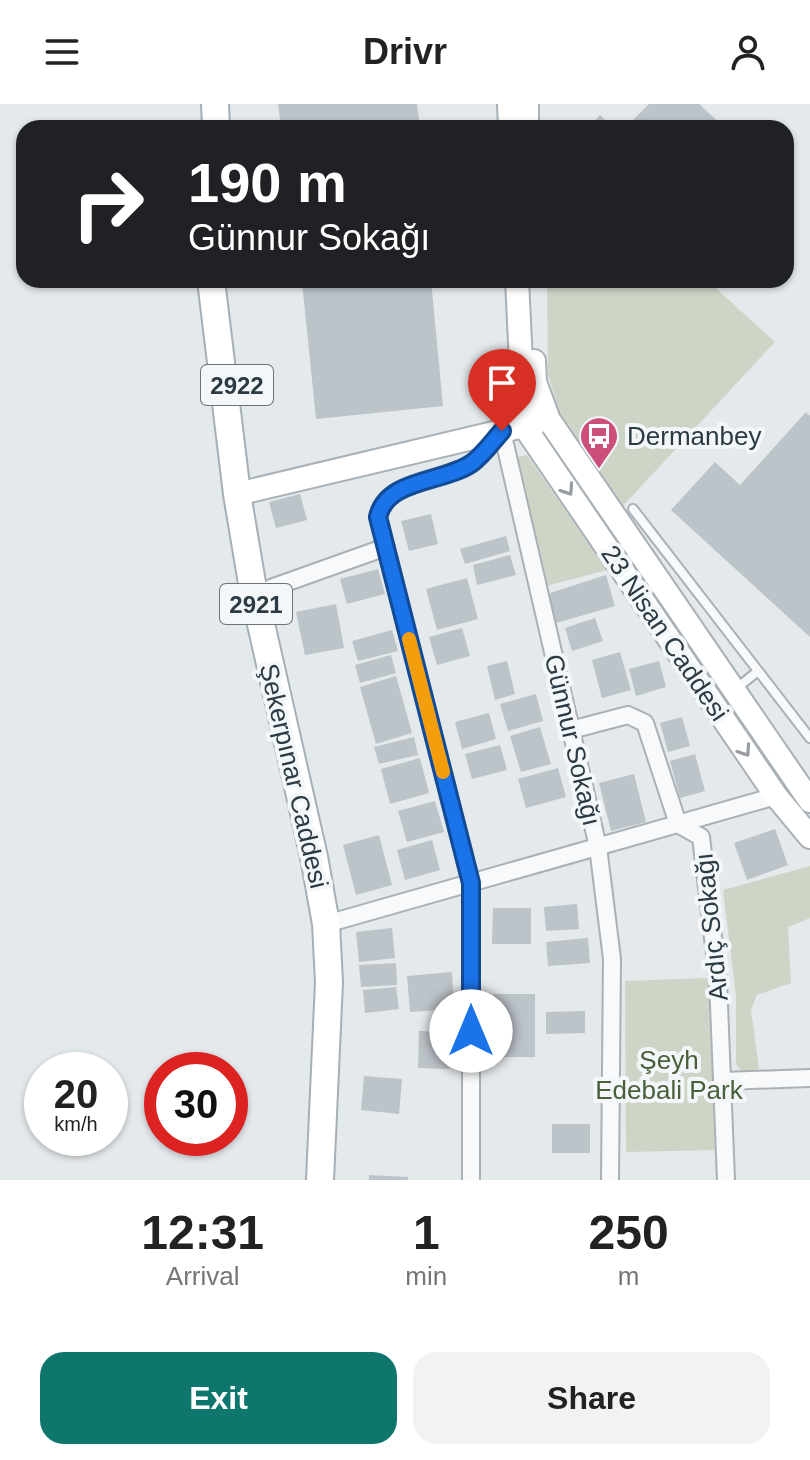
<!DOCTYPE html>
<html lang="en">
<head>
<meta charset="utf-8">
<style>
  :root { --surface:#fff; --page:#f2f2f2; --text:#222; --muted:#767676; --accent:#0f766e }
  body { margin:0; font-family:Arial,sans-serif; background:var(--page); color:var(--text); height:100vh; display:flex; flex-direction:column; font-size:30px; white-space:nowrap }
  * { box-sizing:border-box; margin:0 }
  p { font-size:26px; color:var(--muted) }
  .icon { flex:none; width:44px; height:44px; fill:none; stroke:currentColor; stroke-width:2; stroke-linecap:round; stroke-linejoin:round }
  .map { position:relative; height:1076px; overflow:hidden }
  .drawer { display:flex; flex-direction:column; background:var(--surface); flex:1 }
  .drawer>* { flex:none }
  .hud { position:absolute; left:16px; top:16px; width:778px; height:168px; border-radius:24px; box-shadow:0 2px 6px #0004; background:#202124; color:#fff; overflow:hidden }
  .speed { position:absolute; left:24px; top:948px; display:flex; gap:16px; font-size:40px; font-weight:700; text-align:center }
  .speed>* { display:grid; place-content:center; width:104px; height:104px; border-radius:50%; background:var(--surface); box-shadow:0 2px 6px #0004; line-height:1 }
  .speed small { font-size:20px; font-weight:400 }
  .speed .limit { border:12px solid #d22; background:#fff; color:#111 }
  .pin { position:absolute; display:grid; place-items:center; width:68px; height:68px; color:#fff; margin:-82px -34px; border-radius:50% 50% 50% 0; rotate:-45deg; box-shadow:0 0 8px #0007 }
  .pin .icon { rotate:45deg }
  .me { position:absolute; width:88px; margin:-44px; rotate:0deg; stroke-linejoin:round; filter:drop-shadow(0 0 6px #0008) }
  .turn { display:flex; align-items:center; gap:28px; height:168px; padding:0 40px; font-size:36px }
  .turn .icon { width:104px; height:104px; stroke-width:2.5 }
  .turn b { display:block; font-size:56px; line-height:68px }
  .eta { display:flex; justify-content:space-evenly; align-items:center; height:136px; text-align:center }
  .eta b { font-size:48px; font-weight:600; line-height:56px }
  .primary-button { display:flex; gap:16px; margin-top:auto; padding:16px 40px }
  .primary-button a { flex:1; height:92px; border-radius:24px; background:var(--accent); color:#fff; font-size:32px; font-weight:600; line-height:92px; text-align:center }
  .primary-button a+a { background:var(--page); color:var(--text) }
  header { display:flex; justify-content:space-between; align-items:center; height:104px; padding:0 40px; background:var(--surface); font-size:36px; font-weight:600 }
  .map>svg:first-child { display:block }
  .green { fill:#cdd5c6 }
  .building { fill:#bcc3c9 }
  .lines { fill:none; stroke-linecap:round; stroke-linejoin:round }
  .lane-casing { stroke:#a9b1b6; stroke-width:12 }
  .street-casing { stroke:#a9b1b6; stroke-width:20 }
  .secondary-casing { stroke:#a9b1b6; stroke-width:26 }
  .primary-casing { stroke:#a4afb7; stroke-width:30 }
  .lane { stroke:#f7f9fa; stroke-width:8 }
  .street { stroke:#f7f9fa; stroke-width:16 }
  .secondary { stroke:#fff; stroke-width:22 }
  .primary { stroke:#fff; stroke-width:26 }
  .oneway { stroke:#969ca2 }
  .route-casing { stroke:#114b97; stroke-width:20 }
  .route { stroke:#1a73e8; stroke-width:14 }
  .slow { stroke:#f59e0b; stroke-width:14 }
  .labels { text-anchor:middle; dominant-baseline:central; stroke-width:8; stroke-linejoin:round; paint-order:stroke }
  .shield { fill:#f4f7f9; stroke:#68737a; stroke-width:2 }
  .shield-label { font-size:24px; font-weight:bold; fill:#2c3a44 }
  .poi-label { font-size:26px; fill:#2c3a44; stroke:#f4f7f9; text-anchor:start }
  .street-label { font-size:26px; fill:#2c3a44; stroke:#f4f7f9 }
  .park-label { font-size:26px; fill:#485f3a; stroke:#f4f7f9 }
</style>
</head>
<body>
<header><svg class="icon" aria-label="menu" viewBox="0 0 24 24"><path d="M4 6h16M4 12h16M4 18h16"/></svg>Drivr<svg class="icon" aria-label="person" viewBox="0 0 24 24"><circle cx="12" cy="8" r="4"/><path d="M4 21q1-7 8-7t8 7"/></svg></header>
<div class="map">
<svg width="810" height="1076" viewBox="0 0 810 1076">
  <rect width="100%" height="100%" fill="#e4e9ec"/>
  <!-- green -->
  <g class="green">
    <path d="M547,176h160l68,62 -154,166 -61,-94 -12,-40z"/>
    <path d="M527,351l80,115 -61,16 -31,-128z"/>
    <path d="M810,762v52l-22,9 3,56 -34,12 -6,15 8,59 -17,3 -6,-8v-68l-13,-106z"/>
    <path d="M708,874l7,172 -89,2 -1,-171z"/>
  </g>
  <!-- building -->
  <g class="building">
    <path d="M278,0h139l3,24h-139z"/>
    <path d="M649,0h50l26,24h-83l-9,-8z"/>
    <path d="M600,11l13,13h-25z"/>
    <path d="M320,176h111l12,126 -127,13 -14,-137z"/>
    <path d="M461,176h26l1,5h-26z"/>
    <path d="M806,308l4,4v221l-139,-127 44,-48 25,23z"/>
    <path d="M300,390l7,26 -31,8 -7,-26z"/>
    <path d="M431,410l7,30 -29,7 -8,-30z"/>
    <path d="M506,432l4,15 -45,13 -5,-15z"/>
    <path d="M510,451l6,20 -39,10 -4,-20z"/>
    <path d="M378,465l7,25 -38,10 -7,-25z"/>
    <path d="M606,471l9,31 -59,17 -9,-29z"/>
    <path d="M467,474l11,41 -41,11 -11,-41z"/>
    <path d="M336,500l8,44 -39,7 -9,-43z"/>
    <path d="M595,514l8,23 -31,10 -7,-23z"/>
    <path d="M462,524l8,28 -33,9 -8,-28z"/>
    <path d="M392,526l6,21 -40,10 -6,-20z"/>
    <path d="M620,548l11,38 -29,8 -10,-38z"/>
    <path d="M391,551l5,18 -36,10 -5,-18z"/>
    <path d="M507,557l8,33 -20,6 -8,-34z"/>
    <path d="M659,557l7,26 -30,9 -7,-27z"/>
    <path d="M396,572l16,57 -36,11 -16,-57z"/>
    <path d="M536,590l7,27 -35,10 -8,-27z"/>
    <path d="M489,609l7,26 -34,10 -7,-27z"/>
    <path d="M682,613l8,29 -22,6 -8,-29z"/>
    <path d="M540,623l11,37 -30,8 -11,-36z"/>
    <path d="M414,633l4,18 -39,9 -5,-17z"/>
    <path d="M500,641l7,25 -35,9 -7,-25z"/>
    <path d="M695,650l10,37 -25,7 -10,-37z"/>
    <path d="M420,654l9,35 -39,11 -9,-35z"/>
    <path d="M558,664l8,29 -40,11 -8,-29z"/>
    <path d="M634,670l12,48 -35,9 -12,-48z"/>
    <path d="M435,697l9,31 -37,10 -9,-31z"/>
    <path d="M775,725l13,36 -41,15 -13,-37z"/>
    <path d="M379,731l13,50 -36,10 -13,-50z"/>
    <path d="M432,736l8,30 -35,10 -8,-30z"/>
    <path d="M577,800l2,25 -33,2 -2,-24z"/>
    <path d="M493,804h38v36h-39z"/>
    <path d="M392,824l3,30 -36,4 -3,-30z"/>
    <path d="M588,834l2,25 -42,3 -2,-24z"/>
    <path d="M396,859l1,22 -36,2 -2,-22z"/>
    <path d="M452,868l2,37 -44,3 -3,-36z"/>
    <path d="M396,883l3,22 -34,4 -2,-23z"/>
    <rect x="493" y="890" width="42" height="63"/>
    <path d="M585,907v22l-39,1v-22z"/>
    <path d="M419,927l32,1 -2,37 -31,-1z"/>
    <path d="M364,972l38,3 -3,35 -38,-4z"/>
    <rect x="552" y="1020" width="38" height="29"/>
    <path d="M369,1071l39,2v3h-39z"/>
  </g>
  <g class="lines">
    <!-- lane casing -->
    <g class="lane-casing">
      <g id="lane">
        <path d="M633,405l177,229"/>
        <path d="M737,584l21,-17"/>
      </g>
    </g>
    <!-- street casing -->
    <g class="street-casing">
      <g id="street">
        <path d="M502,327l96,416 14,112 -2,221"/>
        <path d="M271,484l115,-41"/>
        <path d="M571,626l57,-15 17,8 33,101 23,13 17,143 8,200"/>
        <path d="M326,820l450,-128"/>
        <path d="M723,977l87,-3"/>
        <path d="M471,1076v-297l-93,-366c8,-38 64,-35 93,-53 11,-7 21,-22 30,-32"/>
      </g>
    </g>
    <!-- secondary casing -->
    <g class="secondary-casing">
      <g id="secondary">
        <path d="M509,0l1,24"/>
        <path d="M527,0v24"/>
        <path d="M517,176l7,146 252,370 34,41"/>
        <path d="M534,257l1,21 14,38 261,381"/>
        <path d="M237,390l299,-71"/>
      </g>
    </g>
    <!-- primary casing -->
    <g class="primary-casing">
      <g id="primary">
        <path d="M215,0l1,24"/>
        <path d="M211,176l26,214 16,95 61,268 12,67 3,58 -9,198"/>
      </g>
    </g>
    <!-- lane -->
    <use href="#lane" class="lane"/>
    <!-- street -->
    <use href="#street" class="street"/>
    <!-- secondary -->
    <use href="#secondary" class="secondary"/>
    <!-- primary -->
    <use href="#primary" class="primary"/>
  </g>
  <!-- one-way arrows -->
  <defs><path id="oneway-chevron" d="M-2-3.5L2.5 0L-2 3.5" fill="none" stroke-width="1.6" stroke-linecap="round" stroke-linejoin="round" transform="scale(2)"/></defs>
  <g class="oneway">
    <use href="#oneway-chevron" transform="translate(568 386) rotate(56)"/>
    <use href="#oneway-chevron" transform="translate(745 647) rotate(56)"/>
  </g>
  <g class="lines">
    <!-- route casing -->
    <g class="route-casing">
      <path id="route" d="M471,927v-148l-93,-366c9,-39 66,-34 94,-54 11,-8 21,-22 30,-32"/>
    </g>
    <!-- route -->
    <use href="#route" class="route"/>
    <!-- slow -->
    <path class="slow" d="M409,535l34,133"/>
  </g>
  <!-- icons -->
  <defs>
    <g id="bus-pin" transform="scale(2)"><path d="M0 17L-7.5 6A9.5 9.5 0 1 1 7.5 6Z" fill="#cc4e7a" stroke="#f4f7f9"/><path d="M-5-6H5V4H4V6H2V4H-2V6H-4V4H-5ZM-3.5-4V0h7V-4ZM-3.5 1.2v1.5H-2V1.2ZM2 1.2v1.5H3.5V1.2Z" fill="#fff"/></g>
  </defs>
  <g fill-rule="evenodd">
    <use href="#bus-pin" x="599" y="332"/>
  </g>
  <g class="labels">
    <!-- shield labels -->
    <g class="shield">
      <rect x="201" y="261" width="72" height="40" rx="6"/>
      <rect x="220" y="480" width="72" height="40" rx="6"/>
    </g>
    <g class="shield-label">
      <text x="237" y="281">2922</text>
      <text x="256" y="500">2921</text>
    </g>
    <!-- poi labels -->
    <g class="poi-label">
      <text x="627" y="332">Dermanbey</text>
    </g>
    <!-- street labels -->
    <g class="street-label">
      <text transform="translate(665 529) rotate(56)">23 Nisan Caddesi</text>
      <text transform="translate(573 636) rotate(77)">Günnur Sokağı</text>
      <text transform="translate(294 672) rotate(77)">Şekerpınar Caddesi</text>
      <text transform="translate(711 823) rotate(-96)">Ardıç Sokağı</text>
    </g>
    <!-- park labels -->
    <g class="park-label">
      <text x="669" y="956">Şeyh<tspan x="669" dy="30">Edebali Park</tspan></text>
    </g>
  </g>
</svg>
<div class="speed"><div>20<small>km/h</small></div><div class="limit">30</div></div>
<div class="pin" style="left:502px;top:327px;background:#d93025"><svg class="icon" aria-label="arrive" viewBox="0 0 24 24"><path d="M6 21V4h12l-3 4 3 4H6"/></svg></div>
<svg class="me" style="left:471px;top:927px" viewBox="-20 -20 40 40"><circle r="19" fill="#fff"/><path d="M0-13L10 11 0 6-10 11z" fill="#1a73e8"/></svg>
<div class="hud">
<div class="turn"><svg class="icon" aria-label="right" viewBox="0 0 24 24"><path d="M7 20v-9h11M14 6l5 5-5 5"/></svg><div><b>190 m</b>Günnur Sokağı</div></div>
</div>
</div>
<section class="drawer">
<div class="eta">
<div><b>12:31</b><p>Arrival</p></div>
<div><b>1</b><p>min</p></div>
<div><b>250</b><p>m</p></div>
</div>
<div class="primary-button"><a>Exit</a><a>Share</a></div>
</section>
</body>
</html>
